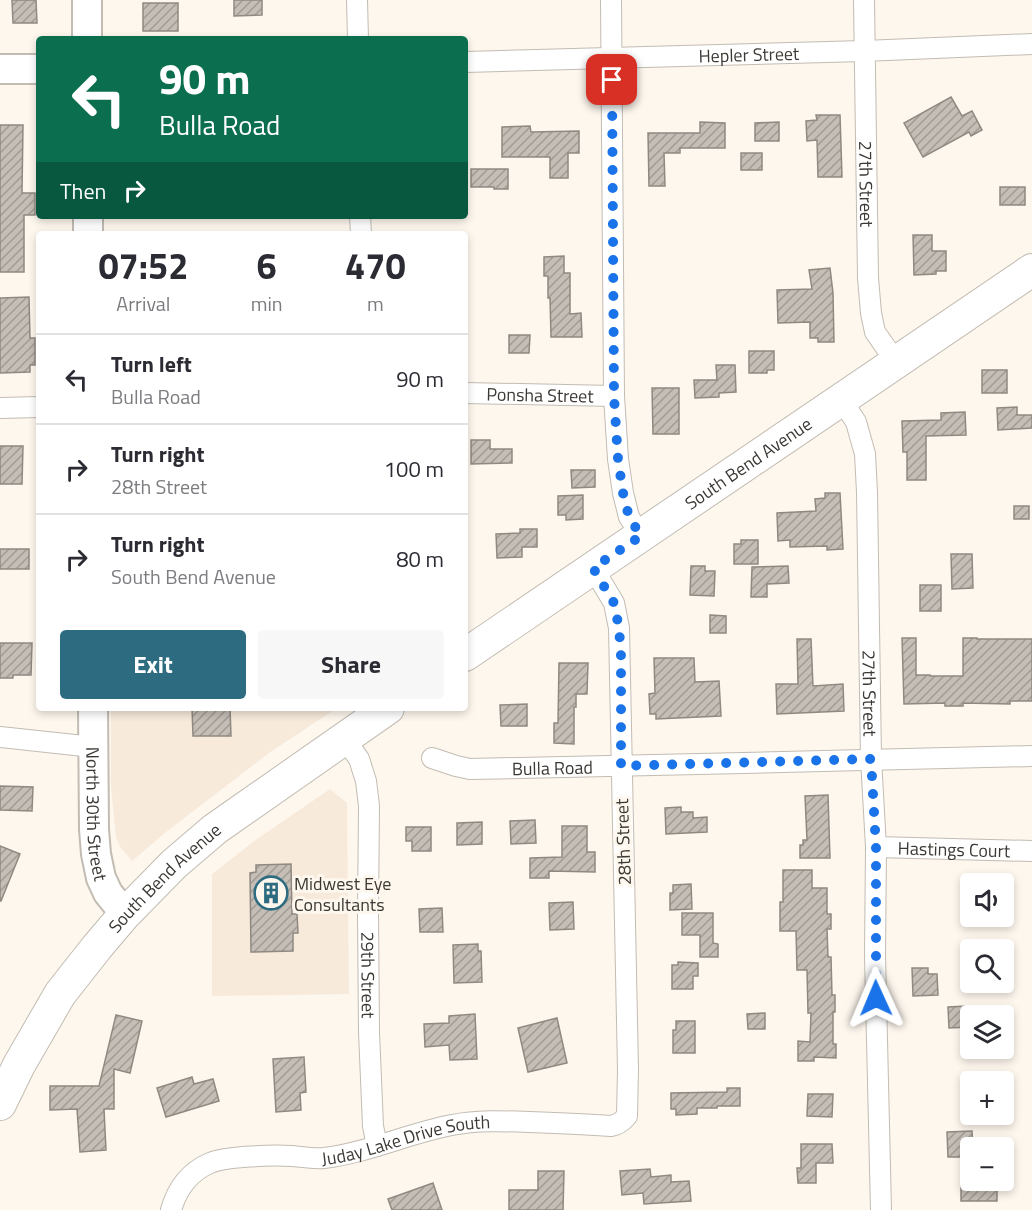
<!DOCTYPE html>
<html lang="en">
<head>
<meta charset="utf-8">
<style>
  :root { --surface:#fff; --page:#f7f7f7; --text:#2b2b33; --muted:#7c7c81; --line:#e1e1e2; --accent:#2c6b80 }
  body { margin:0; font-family:"Titillium Web",sans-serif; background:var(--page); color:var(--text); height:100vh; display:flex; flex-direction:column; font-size:22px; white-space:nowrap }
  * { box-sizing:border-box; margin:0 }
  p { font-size:20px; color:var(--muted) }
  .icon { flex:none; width:33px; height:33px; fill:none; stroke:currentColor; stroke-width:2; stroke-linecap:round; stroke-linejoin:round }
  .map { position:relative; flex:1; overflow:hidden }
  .panel { position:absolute; left:36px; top:231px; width:432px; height:480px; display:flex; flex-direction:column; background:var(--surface); border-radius:6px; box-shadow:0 3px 9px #0003 }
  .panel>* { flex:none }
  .banner { position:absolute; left:36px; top:36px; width:432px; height:183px; border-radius:6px; box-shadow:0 3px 9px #0003; background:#0b6e4f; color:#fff; overflow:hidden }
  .tools { position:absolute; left:960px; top:873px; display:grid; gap:12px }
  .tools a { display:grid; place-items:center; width:54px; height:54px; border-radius:6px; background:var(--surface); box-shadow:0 3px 9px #0003; font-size:30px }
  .pin { position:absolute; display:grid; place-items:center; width:51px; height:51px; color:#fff; margin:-26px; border-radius:12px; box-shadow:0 3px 9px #0006 }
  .me { position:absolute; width:66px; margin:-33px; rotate:359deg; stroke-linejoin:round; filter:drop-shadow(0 0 4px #0008) }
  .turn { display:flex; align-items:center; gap:21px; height:126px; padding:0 24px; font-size:27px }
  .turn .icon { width:78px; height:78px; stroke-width:2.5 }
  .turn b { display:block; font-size:42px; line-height:51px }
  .then { display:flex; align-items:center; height:57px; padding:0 24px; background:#0003; gap:12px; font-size:22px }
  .eta { display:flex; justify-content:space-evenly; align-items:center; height:102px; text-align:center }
  .eta b { font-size:36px; font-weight:700; line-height:42px }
  .button { display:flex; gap:12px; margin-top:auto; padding:12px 24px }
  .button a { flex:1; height:69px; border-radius:6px; background:var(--accent); color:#fff; font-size:24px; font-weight:700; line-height:69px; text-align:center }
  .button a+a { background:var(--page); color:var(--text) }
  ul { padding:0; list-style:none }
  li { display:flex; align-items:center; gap:18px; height:90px; padding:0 24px; border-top:2px solid var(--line) }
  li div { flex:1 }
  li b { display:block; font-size:22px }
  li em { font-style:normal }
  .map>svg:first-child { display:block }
  .built { fill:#f7eadb }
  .building { fill:url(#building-hatch); stroke:#8f8981; stroke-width:1.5 }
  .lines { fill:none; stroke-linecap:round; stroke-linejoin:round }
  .street-casing { stroke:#c2bcb3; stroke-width:22 }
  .secondary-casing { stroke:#c2bcb3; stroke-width:32 }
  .primary-casing { stroke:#c2bcb3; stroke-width:34 }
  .street { stroke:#fff; stroke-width:20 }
  .secondary { stroke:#fff; stroke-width:28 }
  .primary { stroke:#fff; stroke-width:32 }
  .route { stroke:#1a73e8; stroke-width:10; stroke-dasharray:0 18 }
  .labels { text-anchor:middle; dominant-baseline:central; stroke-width:6; stroke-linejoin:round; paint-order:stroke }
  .street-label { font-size:18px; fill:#3c3935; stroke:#fef7ee }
  .poi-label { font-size:18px; fill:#3c3935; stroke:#fef7ee; text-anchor:start }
</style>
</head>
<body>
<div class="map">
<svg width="1032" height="1210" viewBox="0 0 1032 1210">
  <defs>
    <pattern id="building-hatch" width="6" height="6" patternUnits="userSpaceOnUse" patternTransform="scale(1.5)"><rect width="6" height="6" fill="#c5beb6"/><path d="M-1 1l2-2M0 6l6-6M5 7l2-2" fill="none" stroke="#a19b95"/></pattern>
  </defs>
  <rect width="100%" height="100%" fill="#fef7ee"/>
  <!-- built -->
  <g class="built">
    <path d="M111,708h226l-68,45 -103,79 -34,29 -11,-13 -5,-10 -5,-52z"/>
    <path d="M330,789l17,14 2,191 -137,2v-122l45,-35z"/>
  </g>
  <!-- building -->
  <g class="building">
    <path d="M12,0h24l1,23h-24z"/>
    <path d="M234,0h28v15l-28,1z"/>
    <rect x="143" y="3" width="35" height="28"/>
    <path d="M951,97l11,19 10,-5 10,19 -11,6 -2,-4 -46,25 -19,-34z"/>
    <path d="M816,115h24l2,62h-24l-1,-37 -10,1 -1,-20 11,-1z"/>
    <path d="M700,122l25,1v25h-45v5h-16l1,33h-16l-1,-53h52z"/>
    <path d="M779,122v19h-24v-18z"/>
    <path d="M0,125h23l-1,68h13v22h-11v57h-24z"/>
    <path d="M530,126l1,6 48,-1v22h-11v25h-18v-21h-48v-30z"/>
    <rect x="741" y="153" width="21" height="17"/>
    <path d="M471,169h37v20h-14v-2h-23z"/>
    <rect x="1000" y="187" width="25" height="18"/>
    <path d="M913,235h19v16h14v20h-10v3l-22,1z"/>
    <path d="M564,256v17h6v41l11,-1 1,24h-31l-1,-39h-2v-22h-4v-19z"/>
    <path d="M830,268l3,25 1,49h-16v-4h-8v-16l-32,1 -1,-33 35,-1 -3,-19z"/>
    <path d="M29,297l1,41h5v27h-5v7l-30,1v-75z"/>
    <path d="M509,335h21l-1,18h-20z"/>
    <path d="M749,351h25v19h-7v3h-18z"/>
    <path d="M716,365h19l1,27 -17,1v4l-24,1 -1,-18h23z"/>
    <rect x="982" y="370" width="25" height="23"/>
    <path d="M652,388h27v46h-26z"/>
    <path d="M1017,407v8h15v13l-34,2 -1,-22z"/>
    <path d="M965,412l1,23 -40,1v44h-19v-28h-4l-1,-31 39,-1v-7z"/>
    <path d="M471,440h19v9h22v14l-41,1z"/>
    <path d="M0,446h23l-1,38h-22z"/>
    <path d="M571,470h24v17l-23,1z"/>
    <path d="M825,493h15l3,56 -16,1v-4l-37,1v-7l-12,1 -1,-28 39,-2 -1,-12 10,-1z"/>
    <path d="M583,495v24l-17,1v-5h-8v-19z"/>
    <rect x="1014" y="506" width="15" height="13"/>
    <path d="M520,529h17v18h-15v10l-25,1 -1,-24 24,-1z"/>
    <path d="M741,540h17v24h-24v-20h7z"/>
    <rect x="0" y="549" width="29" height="20"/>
    <path d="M951,554h21l1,34 -21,1z"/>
    <path d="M691,566h14v5h10l-1,25 -24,-1z"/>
    <path d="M788,566l1,17 -22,1v13h-16l1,-30z"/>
    <rect x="920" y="585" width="21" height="26"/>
    <path d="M710,615l16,1v17h-16z"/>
    <path d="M902,638h14v37h14v1h33v-38h14v1h55v62h-22v3l-47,-1v3h-18v-3l-41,1z"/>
    <path d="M797,639h14l2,47 30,-2 1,27 -67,3 -1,-30h22z"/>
    <path d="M0,643h32l-1,32h-18v3h-13z"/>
    <path d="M654,658h40l1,24 24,-1 2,35 -65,3v-5h-6l-1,-20 6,-1z"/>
    <path d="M559,663h29l-1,31h-11v13h-2v37l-20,-1v-20h4z"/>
    <path d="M527,704v22h-26l-1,-21z"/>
    <path d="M192,708h38l1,28h-38z"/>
    <path d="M0,786l33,1 -1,24 -32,-1z"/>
    <path d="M828,795l2,63h-30v-13h3v-5h4l-2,-44z"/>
    <path d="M681,807v5h12v6l14,-1v15l-41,2 -1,-26z"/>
    <path d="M535,820l1,23 -25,1 -1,-23z"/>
    <path d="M482,822v22l-25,1v-22z"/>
    <path d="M562,826h25v26h8v20l-46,-1v7h-19v-20l32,-1z"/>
    <path d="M406,827h25v24h-19v-10h-6z"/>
    <path d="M0,846l20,8 -19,47h-1z"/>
    <path d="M291,864l1,50h5l1,19h-5v18l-42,1 -1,-79 6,-1v-7z"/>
    <path d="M783,870h29v18h15v26h4v15h-4l1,28h3l1,38h3v17h-2v32h3v14l-22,-1v4h-16v-20l12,1 1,-29h-3l-1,-43h-10l-1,-39h-16v-29h3z"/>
    <path d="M691,884l1,25 -22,1v-17h3v-8z"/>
    <path d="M573,902l1,27 -24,1 -1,-27z"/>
    <path d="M442,908l1,24h-23l-1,-23z"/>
    <path d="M682,913h31v30l5,1v13h-18v-22h-18z"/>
    <path d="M478,944v7h3l1,31 -28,1 -1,-38z"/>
    <path d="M678,962l20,1v13h-5v13h-21v-24h6z"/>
    <path d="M912,968h16v6h9l1,21 -25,1z"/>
    <path d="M967,1006l1,21 -19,1 -1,-21z"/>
    <path d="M765,1013v16h-17l-1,-15z"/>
    <path d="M475,1014l2,45 -27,1 -1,-15 -24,2 -1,-23 25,-1v-7z"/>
    <path d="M116,1015l26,6 -12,52 -16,-4v40h-10l2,41 -26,2 -3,-43 -27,1v-24h49z"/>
    <path d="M557,1018l10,45 -39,9 -10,-44z"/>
    <path d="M676,1021h19v32h-22v-23h3z"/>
    <path d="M304,1057l2,35 -6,1 1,17 -25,2 -3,-53z"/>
    <path d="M192,1077l2,7 19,-5 6,22 -53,16 -9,-29z"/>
    <path d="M727,1088h13v18h-23v2h-20v6l-21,1v-6h-5v-16l56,-1z"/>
    <path d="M808,1094h25l-1,23 -25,-1z"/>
    <path d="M972,1131l1,17h-3v9h-22l-1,-25z"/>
    <path d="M801,1144h31l1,19h-17v20h-18l-1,-15h4z"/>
    <path d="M650,1169l1,8 20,-2v7l18,-1 2,20 -47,3 -1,-11 -21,2 -2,-24z"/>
    <path d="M538,1171h26l-1,39h-54v-20h29z"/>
    <rect x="961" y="1180" width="36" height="21"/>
    <path d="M433,1183l9,27h-50l-4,-11z"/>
  </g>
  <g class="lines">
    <!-- street casing -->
    <g class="street-casing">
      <g id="street">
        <path d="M357,0l1,39"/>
        <path d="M611,0l3,396 4,63 5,34 6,24 12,19"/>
        <path id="s1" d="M864,0l4,278 3,35 4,19 21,30"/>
        <path id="s2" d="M465,62l399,-11 168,-7"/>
        <path d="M360,216l1,18"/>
        <path id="s3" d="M465,393l149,3"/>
        <path id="s4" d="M841,399l15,23 9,32 2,38 4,267 5,88 -1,108 6,255"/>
        <path d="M0,408l39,-1"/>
        <path d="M0,737l93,10"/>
        <path id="s5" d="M344,738l15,21 7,22 3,25 -1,107 1,119 4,94 4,20"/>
        <path id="s6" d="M432,758l24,8 14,3c187,-3 375,-9 562,-13"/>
        <path id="s7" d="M876,847l156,4"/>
        <path id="s8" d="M171,1210c6,-21 18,-38 39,-47 17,-7 62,-8 82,-7 11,1 21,3 32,2 43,-5 85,-25 128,-33 25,-5 51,-4 77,-3 28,1 55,2 82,4 7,-1 11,-4 16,-10l1,-46 -9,-442 -5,-25 -21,-35"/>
      </g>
    </g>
    <!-- secondary casing -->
    <g class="secondary-casing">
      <g id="secondary">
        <path d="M87,0v39"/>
        <path d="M0,69h39"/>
        <path d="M88,216v18"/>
        <path id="s9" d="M93,708l1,121 2,25 5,24 7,15 17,21"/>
      </g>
    </g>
    <!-- primary casing -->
    <g class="primary-casing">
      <g id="primary">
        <path id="s10" d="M465,655l567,-385"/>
        <path id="s11" d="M0,1104l19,-39 41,-71 37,-47 28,-33 49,-50 41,-35 173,-121"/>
      </g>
    </g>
    <!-- street -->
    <use href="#street" class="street"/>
    <!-- secondary -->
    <use href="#secondary" class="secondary"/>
    <!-- primary -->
    <use href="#primary" class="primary"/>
  </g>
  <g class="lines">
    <!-- route -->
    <path class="route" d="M612,80l2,316 4,63 5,34 6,24 12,19 -48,32 21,35 5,25 2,28v110l250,-7 5,88v151"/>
  </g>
  <!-- icons -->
  <defs>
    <g id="building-ring" transform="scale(1.725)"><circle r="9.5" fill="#fef7ee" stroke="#2c6b80" stroke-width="1.5"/><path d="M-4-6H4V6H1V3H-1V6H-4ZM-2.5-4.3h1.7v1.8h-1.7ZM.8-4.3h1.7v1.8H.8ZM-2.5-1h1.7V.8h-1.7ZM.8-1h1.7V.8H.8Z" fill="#2c6b80"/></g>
  </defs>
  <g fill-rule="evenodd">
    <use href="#building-ring" x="271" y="893"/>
  </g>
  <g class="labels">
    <!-- street labels -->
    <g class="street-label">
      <text stroke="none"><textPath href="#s2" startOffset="284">Hepler Street</textPath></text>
      <text stroke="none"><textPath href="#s1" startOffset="184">27th Street</textPath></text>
      <text stroke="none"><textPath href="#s3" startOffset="75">Ponsha Street</textPath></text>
      <text stroke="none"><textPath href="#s10" startOffset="342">South Bend Avenue</textPath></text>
      <text stroke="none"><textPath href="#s4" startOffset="300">27th Street</textPath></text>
      <text stroke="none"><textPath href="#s6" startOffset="122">Bulla Road</textPath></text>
      <text stroke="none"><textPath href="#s9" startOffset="106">North 30th Street</textPath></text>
      <text transform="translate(623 842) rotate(-92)">28th Street</text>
      <text stroke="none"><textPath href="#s7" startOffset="78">Hastings Court</textPath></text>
      <text stroke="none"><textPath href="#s11" startOffset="282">South Bend Avenue</textPath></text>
      <text stroke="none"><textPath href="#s5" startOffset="243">29th Street</textPath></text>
      <text stroke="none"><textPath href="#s8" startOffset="262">Juday Lake Drive South</textPath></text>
    </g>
    <!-- poi labels -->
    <g class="poi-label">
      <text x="294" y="883">Midwest Eye<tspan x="294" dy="21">Consultants</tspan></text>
    </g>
  </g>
</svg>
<div class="tools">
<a><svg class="icon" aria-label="sound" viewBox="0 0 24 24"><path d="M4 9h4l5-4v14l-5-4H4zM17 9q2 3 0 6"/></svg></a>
<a><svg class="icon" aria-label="search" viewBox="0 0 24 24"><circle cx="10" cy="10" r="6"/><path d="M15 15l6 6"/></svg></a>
<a><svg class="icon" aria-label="layers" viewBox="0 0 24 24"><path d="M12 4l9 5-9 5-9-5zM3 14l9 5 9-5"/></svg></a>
<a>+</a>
<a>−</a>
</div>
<div class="pin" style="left:612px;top:80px;background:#d93025"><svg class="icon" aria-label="arrive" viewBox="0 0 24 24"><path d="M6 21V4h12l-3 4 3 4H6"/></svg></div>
<svg class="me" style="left:876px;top:998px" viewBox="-20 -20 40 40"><path d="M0-17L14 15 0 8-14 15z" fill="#1a73e8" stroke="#fff" stroke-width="4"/></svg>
<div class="banner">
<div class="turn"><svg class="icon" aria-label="left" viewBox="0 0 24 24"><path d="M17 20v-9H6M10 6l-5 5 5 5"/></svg><div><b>90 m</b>Bulla Road</div></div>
<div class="then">Then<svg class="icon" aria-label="right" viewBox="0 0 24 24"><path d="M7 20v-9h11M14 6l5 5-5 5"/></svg></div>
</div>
<section class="panel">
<div class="eta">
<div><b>07:52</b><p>Arrival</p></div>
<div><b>6</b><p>min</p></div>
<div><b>470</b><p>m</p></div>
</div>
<ul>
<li><svg class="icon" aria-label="left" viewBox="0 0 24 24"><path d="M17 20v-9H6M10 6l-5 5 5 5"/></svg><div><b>Turn left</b><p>Bulla Road</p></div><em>90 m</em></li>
<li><svg class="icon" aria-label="right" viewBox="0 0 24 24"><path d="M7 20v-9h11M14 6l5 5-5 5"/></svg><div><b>Turn right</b><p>28th Street</p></div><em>100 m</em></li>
<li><svg class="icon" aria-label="right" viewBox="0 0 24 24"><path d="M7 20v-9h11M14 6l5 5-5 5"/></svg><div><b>Turn right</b><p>South Bend Avenue</p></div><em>80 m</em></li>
</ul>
<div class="button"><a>Exit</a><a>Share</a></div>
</section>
</div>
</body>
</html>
